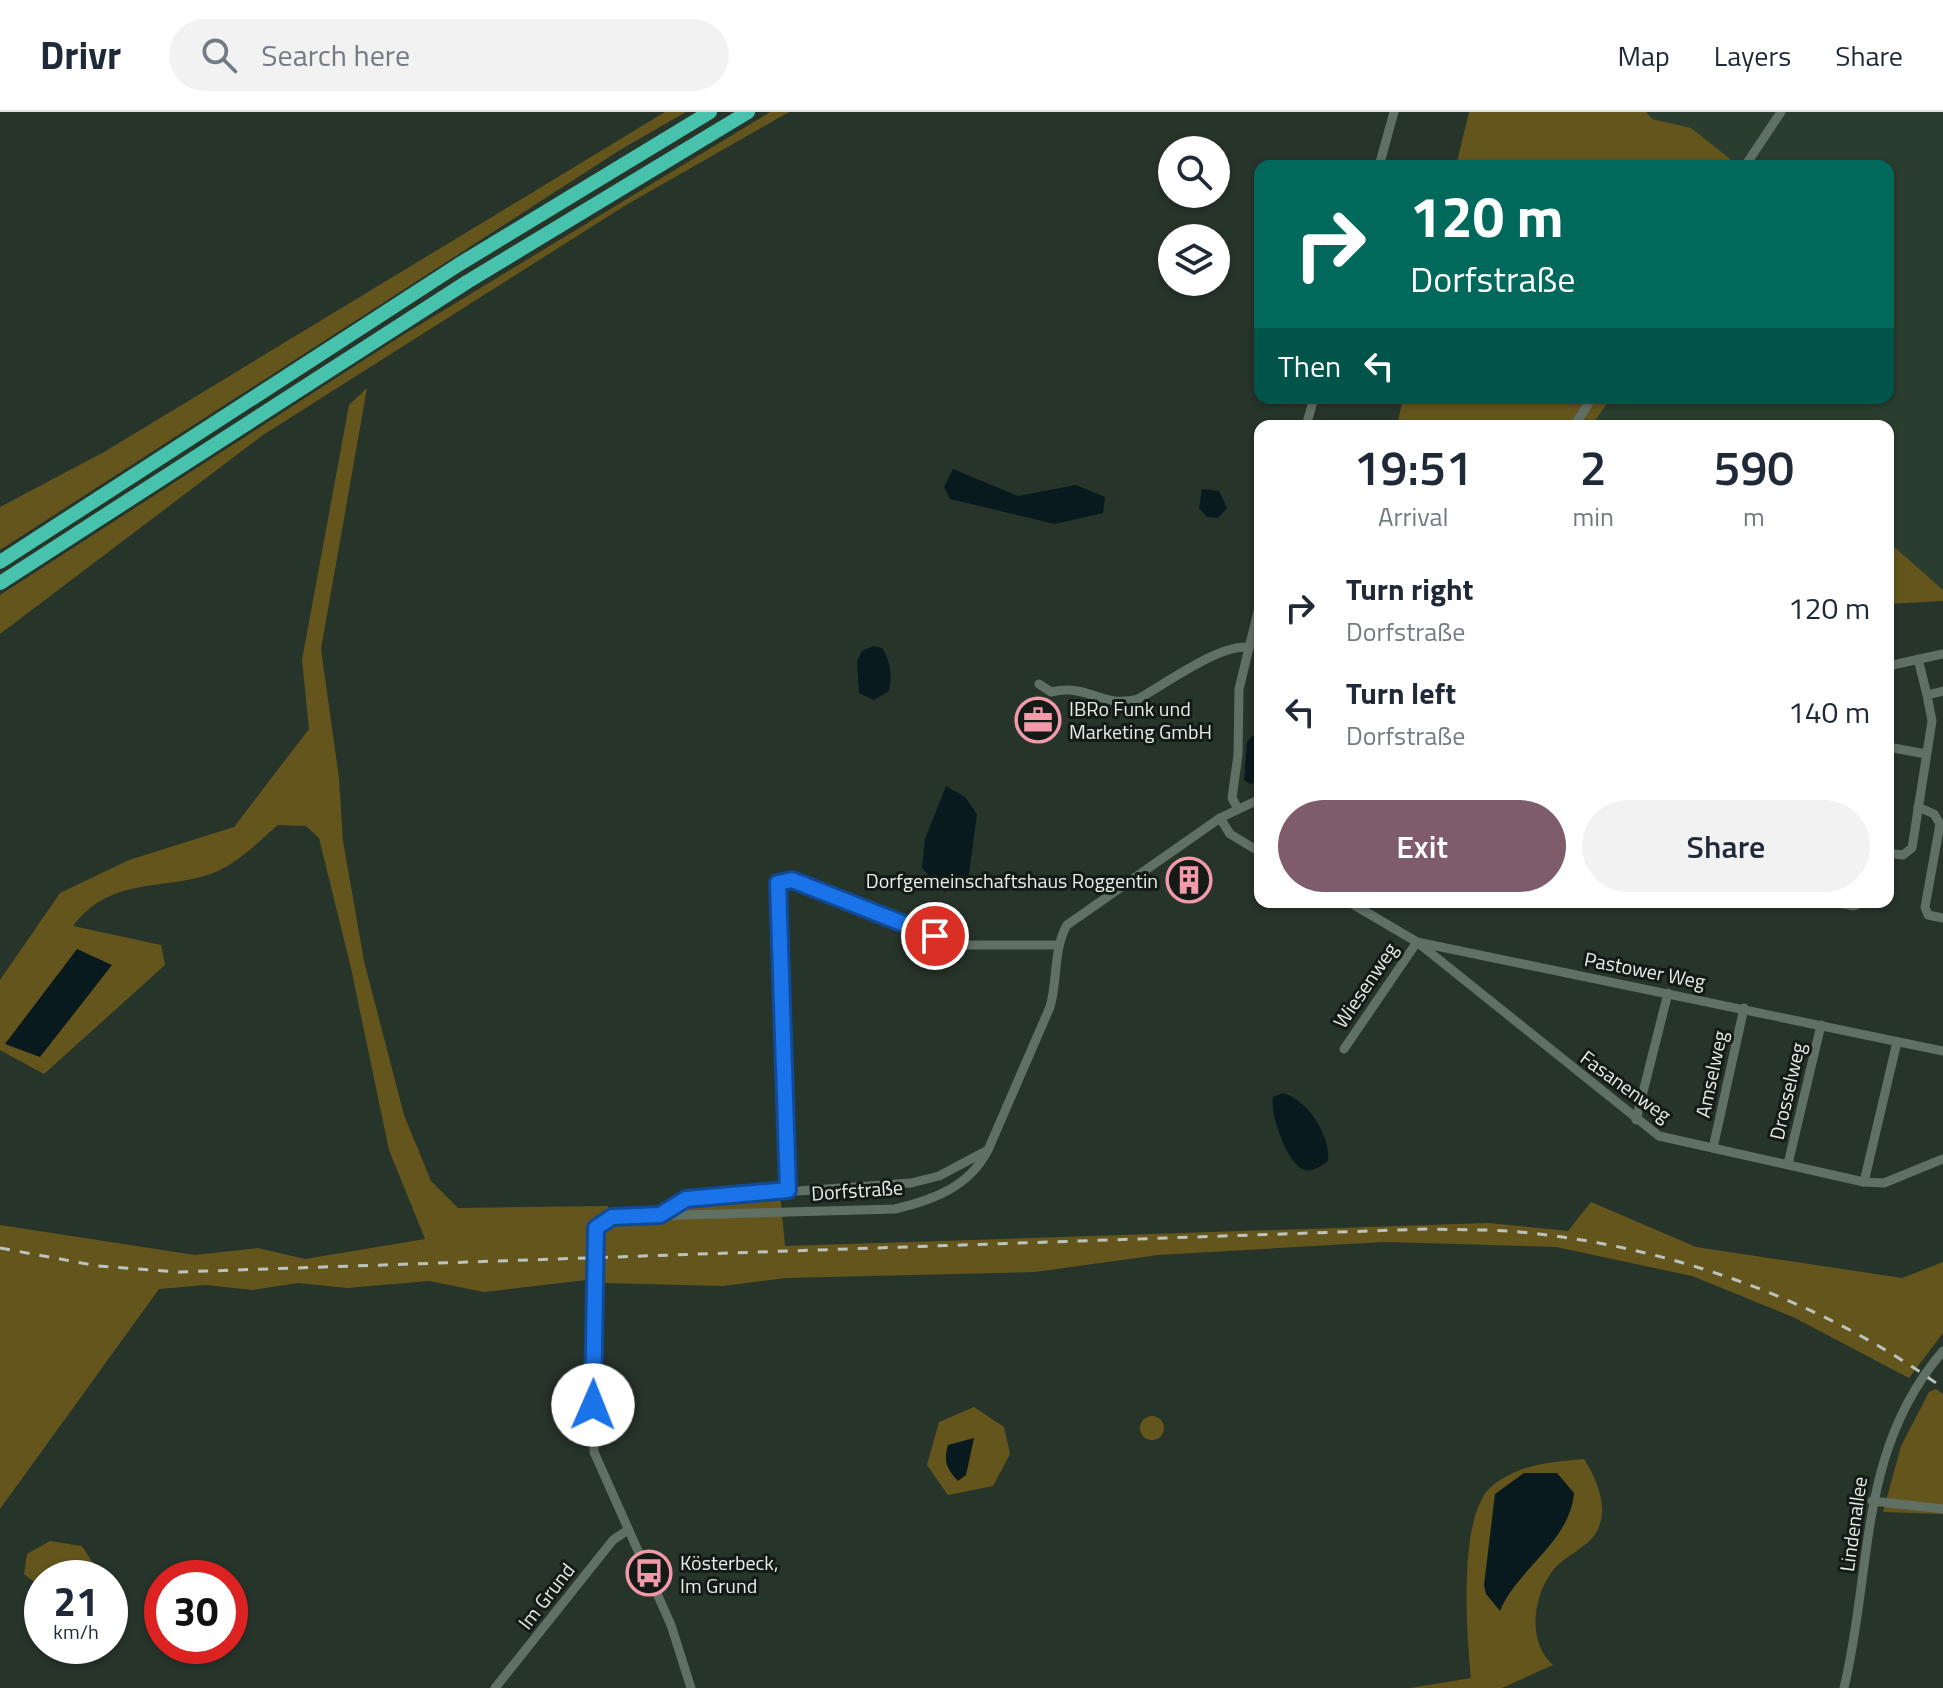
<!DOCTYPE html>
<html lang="en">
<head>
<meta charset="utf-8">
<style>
  :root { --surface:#fff; --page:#f2f2f3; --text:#1f2937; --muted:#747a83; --line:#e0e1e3; --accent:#7e5c6b }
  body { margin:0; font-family:"Titillium Web",sans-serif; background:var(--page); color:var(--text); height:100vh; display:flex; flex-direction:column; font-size:30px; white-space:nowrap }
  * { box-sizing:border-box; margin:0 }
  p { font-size:26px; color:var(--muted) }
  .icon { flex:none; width:44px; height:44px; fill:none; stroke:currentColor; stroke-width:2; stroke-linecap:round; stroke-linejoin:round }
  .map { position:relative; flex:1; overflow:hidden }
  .sheet { position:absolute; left:1254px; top:308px; width:640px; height:488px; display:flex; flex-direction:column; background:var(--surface); border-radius:16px; box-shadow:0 2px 6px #0004 }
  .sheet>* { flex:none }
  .top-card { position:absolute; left:1254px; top:48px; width:640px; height:244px; border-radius:16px; box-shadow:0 2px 6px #0004; background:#00695c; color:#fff; overflow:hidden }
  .tools { position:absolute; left:1158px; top:24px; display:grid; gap:16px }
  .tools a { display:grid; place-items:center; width:72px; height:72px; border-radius:50%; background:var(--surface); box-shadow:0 2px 6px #0004; font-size:40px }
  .speed { position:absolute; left:24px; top:1448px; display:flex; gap:16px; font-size:40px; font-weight:700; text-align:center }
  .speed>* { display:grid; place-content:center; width:104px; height:104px; border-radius:50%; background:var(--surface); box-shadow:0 2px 6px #0004; line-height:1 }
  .speed small { font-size:20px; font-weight:400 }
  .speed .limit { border:12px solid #d22; background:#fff; color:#111 }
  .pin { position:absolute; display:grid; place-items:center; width:68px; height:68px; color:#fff; margin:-34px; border:4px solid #fff; border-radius:50%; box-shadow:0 2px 8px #0007 }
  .me { position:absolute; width:88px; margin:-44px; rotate:1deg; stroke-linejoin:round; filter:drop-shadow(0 0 6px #0008) }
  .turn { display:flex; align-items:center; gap:28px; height:168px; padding:0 24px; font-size:36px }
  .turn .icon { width:104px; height:104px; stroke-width:2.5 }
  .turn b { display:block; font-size:56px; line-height:68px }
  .then { display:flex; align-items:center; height:76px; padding:0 24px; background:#0003; gap:16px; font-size:30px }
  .eta { display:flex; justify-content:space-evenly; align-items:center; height:136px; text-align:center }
  .eta b { font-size:48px; font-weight:600; line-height:56px }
  .cta { display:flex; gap:16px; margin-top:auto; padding:16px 24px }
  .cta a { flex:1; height:92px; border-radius:48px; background:var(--accent); color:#fff; font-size:32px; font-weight:600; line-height:92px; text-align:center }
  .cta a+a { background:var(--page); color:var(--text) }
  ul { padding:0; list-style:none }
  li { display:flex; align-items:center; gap:24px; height:104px; padding:0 24px }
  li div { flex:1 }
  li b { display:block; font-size:30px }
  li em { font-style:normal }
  header { display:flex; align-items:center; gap:48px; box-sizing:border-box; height:112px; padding:0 40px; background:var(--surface); border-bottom:2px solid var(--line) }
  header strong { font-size:38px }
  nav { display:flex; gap:44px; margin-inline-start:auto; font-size:28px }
  .search { width:560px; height:72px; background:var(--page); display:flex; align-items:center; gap:20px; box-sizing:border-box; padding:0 28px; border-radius:44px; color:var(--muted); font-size:30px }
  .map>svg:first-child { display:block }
  .built { fill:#2a3d2e }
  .green { fill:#64551d }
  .water { fill:#081a1d }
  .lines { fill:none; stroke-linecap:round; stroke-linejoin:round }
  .minor { stroke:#617064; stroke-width:9 }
  .highway { stroke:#47c3ad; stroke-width:14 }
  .rail { stroke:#bbc4bc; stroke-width:3; stroke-dasharray:10 10; stroke-linecap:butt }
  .route-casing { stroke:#114b97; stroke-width:20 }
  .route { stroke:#1a73e8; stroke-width:14 }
  .labels { text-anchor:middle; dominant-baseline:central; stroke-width:6; stroke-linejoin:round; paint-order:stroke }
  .poi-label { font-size:20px; fill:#e6eee7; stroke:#141a15; text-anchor:start }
  .street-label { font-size:20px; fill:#e6eee7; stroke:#141a15 }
</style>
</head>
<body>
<header>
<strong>Drivr</strong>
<div class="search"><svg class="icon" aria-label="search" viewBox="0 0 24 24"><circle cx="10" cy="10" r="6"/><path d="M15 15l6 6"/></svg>Search here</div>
<nav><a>Map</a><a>Layers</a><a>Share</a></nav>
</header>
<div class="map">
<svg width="1943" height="1576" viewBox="0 0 1943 1576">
  <rect width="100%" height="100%" fill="#27342a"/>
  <!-- built -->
  <path class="built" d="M1646,0h297v478l-51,-44 -4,2v-122h-297l20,-28h277v-232h-149l-48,-37 -39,-10z"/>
  <!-- green -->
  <g class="green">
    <path d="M665,0h21l-66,38 -620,400v-43l104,-55z"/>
    <path d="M770,0h19l-163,93 -363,230 -263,199v-39l398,-257z"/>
    <path d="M1469,0h177l6,7 39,9 48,38h-283z"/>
    <path d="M367,276l-46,261 18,129 4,63 21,120 40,154 27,66 27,27 150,-2 4,18 61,-7 2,-11 10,-4 95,-10 5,54 703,-23 80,8 23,-29 105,45 206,31 41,-16v71l-34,45 -116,-61 -101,-41 -136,-29 -171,-5 -227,13 -123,17 -249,6 -63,8 -119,-3 -5,-11h-9l-4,8 -102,12 -55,-11 -82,7 -49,-5 -46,7 -46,-5 -47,4 -159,220v-284l195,30 63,-7 47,11 120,-20 -36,-89 -38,-182 -32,-130 -13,-12 -28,-1c-21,18 -43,41 -70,50 -50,15 -99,3 -135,51l88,19 4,20 -121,109 -44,-24v-70l60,-87 69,-33 105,-33 75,-98 -7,-69 47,-255z"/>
    <path d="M1403,286h208l-20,28h-178l-15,-5z"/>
    <path d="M1892,433l51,45v11l-55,3v-56z"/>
    <path d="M1936,1277l7,5v120l-60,-2 18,-66 28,-54z"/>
    <path d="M974,1295l30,20 6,27 -17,32 -45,9 -21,-30 12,-43z"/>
    <circle cx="1152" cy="1316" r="12"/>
    <path d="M1584,1347c14,22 27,53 10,77 -11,14 -33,22 -43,37 -19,27 -23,70 2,92l-51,23h-92l61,-10c-4,-41 -14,-163 21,-192 27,-22 59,-24 92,-27z"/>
    <path d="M50,1429l32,5 14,22 -1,10h-53v10l-18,-14 3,-20z"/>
  </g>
  <!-- water -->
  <g class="water">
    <path d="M953,357l65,27 58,-11 29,12 -2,16 -48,11 -105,-25 -6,-12z"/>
    <path d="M1202,377l17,2 8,17 -9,10 -11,-1 -8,-9z"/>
    <path d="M873,534l9,2c9,14 10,28 7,43l-15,9 -15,-7 -2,-32 5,-10z"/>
    <path d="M1260,623v46l-10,3 -6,-4 3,-38 5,-6z"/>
    <path d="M946,674l19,11 12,17 -9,67 -23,11 -23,-24 3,-29z"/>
    <path d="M77,837l35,16 -72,92 -35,-13z"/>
    <path d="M1283,981c25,7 48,43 45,68 -7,5 -14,11 -23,9 -17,-3 -36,-58 -32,-73z"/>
    <path d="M974,1326l-8,37 -8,6c-11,-12 -15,-19 -10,-36z"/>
    <path d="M1524,1361h33l17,20c-4,49 -57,76 -74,118l-14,-17 -2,-9 11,-91z"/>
  </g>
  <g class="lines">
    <!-- minor -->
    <g class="minor">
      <path d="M1379,54l15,-54"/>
      <path d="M1745,54l36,-54"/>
      <path d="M1306,314l8,-28"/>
      <path d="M1574,314l18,-28"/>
      <path d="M1918,547l9,36"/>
      <path d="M1888,554l55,-12"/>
      <path d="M1039,572l12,8c39,-9 50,17 87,7 24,-13 86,-58 111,-51"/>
      <path d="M1888,635l38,7"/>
      <path d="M1237,695l-5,-9 6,-43 1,-66 21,-86"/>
      <path d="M1918,695l16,7 6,10 -15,83 3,8 15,3"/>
      <path d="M1220,706l10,16 30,18"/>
      <path d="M1888,741l15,2 9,-7 20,-127 -5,-26 16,-4"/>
      <path d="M1349,790l68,40 526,109"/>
      <path d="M1832,790l22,4 8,-4"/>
      <path d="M1344,937l73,-107 242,194 205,46 20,1 59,-24"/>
      <path d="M1636,1008l32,-127"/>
      <path d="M1713,1036l31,-140"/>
      <path d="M1788,1052l33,-139"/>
      <path d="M1864,1070l33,-140"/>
      <path d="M788,1078l-10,-307 14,-3 90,38 80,27h97"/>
      <path d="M660,1103l26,-16 225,-16 28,-7 49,-26"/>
      <path d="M1872,1389l71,8"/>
      <path d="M495,1576l118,-148 15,-10"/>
      <path d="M691,1576l-20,-63 -77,-173 2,-224 16,-11 283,-8c38,-9 74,-22 93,-59l62,-143c8,-27 3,-58 17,-82l153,-107 40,-19"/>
      <path d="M1844,1576c29,-120 13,-237 99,-337"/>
    </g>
    <!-- highway -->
    <g class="highway">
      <path d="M0,450l458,-297 252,-153"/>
      <path d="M0,471l467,-301 281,-170"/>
    </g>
    <!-- rail -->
    <path class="rail" d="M0,1136l98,18 81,6 1248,-43c34,1 69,0 103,4 145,15 295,69 413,155"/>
  </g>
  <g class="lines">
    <!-- route casing -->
    <g class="route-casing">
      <path id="route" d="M593,1293l3,-177 16,-11 48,-2 26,-16 102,-9 -10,-307 14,-3 143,56"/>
    </g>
    <!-- route -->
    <use href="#route" class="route"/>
  </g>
  <!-- icons -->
  <defs>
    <g id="office-ring" transform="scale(2.3)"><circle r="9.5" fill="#141a15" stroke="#f39aaa" stroke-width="1.5"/><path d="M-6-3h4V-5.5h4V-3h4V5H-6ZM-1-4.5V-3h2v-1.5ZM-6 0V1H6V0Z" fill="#f39aaa"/></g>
    <g id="building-ring" transform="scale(2.3)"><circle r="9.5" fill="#141a15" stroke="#f39aaa" stroke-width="1.5"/><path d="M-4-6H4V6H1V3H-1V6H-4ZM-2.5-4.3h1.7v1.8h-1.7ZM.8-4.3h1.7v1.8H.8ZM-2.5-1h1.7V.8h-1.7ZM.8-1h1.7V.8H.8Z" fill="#f39aaa"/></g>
    <g id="bus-ring" transform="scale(2.3)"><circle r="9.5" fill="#141a15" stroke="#f39aaa" stroke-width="1.5"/><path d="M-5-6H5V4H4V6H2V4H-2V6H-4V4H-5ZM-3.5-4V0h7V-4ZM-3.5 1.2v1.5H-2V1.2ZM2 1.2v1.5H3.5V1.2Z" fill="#f39aaa"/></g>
  </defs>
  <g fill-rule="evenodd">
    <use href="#office-ring" x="1038" y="608"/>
    <use href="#building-ring" x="1189" y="768"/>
    <use href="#bus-ring" x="649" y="1461"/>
  </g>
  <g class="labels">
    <!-- poi labels -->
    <g class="poi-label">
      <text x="1069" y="596">IBRo Funk und<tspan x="1069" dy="23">Marketing GmbH</tspan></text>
      <text x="1158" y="768" text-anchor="end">Dorfgemeinschaftshaus Roggentin</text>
      <text x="680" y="1450">Kösterbeck,<tspan x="680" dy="23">Im Grund</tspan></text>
    </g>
    <!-- street labels -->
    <g class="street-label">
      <text transform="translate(1645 858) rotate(11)">Pastower Weg</text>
      <text transform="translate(1365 873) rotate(-56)">Wiesenweg</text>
      <text transform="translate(1711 962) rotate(-78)">Amselweg</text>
      <text transform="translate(1626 974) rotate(36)">Fasanenweg</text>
      <text transform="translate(1787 979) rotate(-77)">Drosselweg</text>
      <text transform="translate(857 1078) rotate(-4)">Dorfstraße</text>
      <text transform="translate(1853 1412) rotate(-82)">Lindenallee</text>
      <text transform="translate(546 1484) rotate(-52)">Im Grund</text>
    </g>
  </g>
</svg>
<div class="tools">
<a><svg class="icon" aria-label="search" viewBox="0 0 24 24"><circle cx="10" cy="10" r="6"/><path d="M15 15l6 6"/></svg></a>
<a><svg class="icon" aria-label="layers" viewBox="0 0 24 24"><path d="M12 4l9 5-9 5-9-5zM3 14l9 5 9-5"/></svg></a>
</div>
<div class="speed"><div>21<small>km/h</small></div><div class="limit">30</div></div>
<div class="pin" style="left:935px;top:824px;background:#d93025"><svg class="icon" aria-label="arrive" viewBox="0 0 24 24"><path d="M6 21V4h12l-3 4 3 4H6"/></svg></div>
<svg class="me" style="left:593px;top:1293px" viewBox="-20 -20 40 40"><circle r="19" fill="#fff"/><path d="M0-13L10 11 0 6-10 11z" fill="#1a73e8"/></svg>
<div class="top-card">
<div class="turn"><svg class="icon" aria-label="right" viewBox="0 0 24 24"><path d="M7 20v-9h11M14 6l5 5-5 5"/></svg><div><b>120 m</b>Dorfstraße</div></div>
<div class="then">Then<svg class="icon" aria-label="left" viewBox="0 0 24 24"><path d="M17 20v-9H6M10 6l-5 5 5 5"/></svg></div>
</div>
<section class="sheet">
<div class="eta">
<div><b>19:51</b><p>Arrival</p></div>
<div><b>2</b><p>min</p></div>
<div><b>590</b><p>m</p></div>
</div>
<ul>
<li><svg class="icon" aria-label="right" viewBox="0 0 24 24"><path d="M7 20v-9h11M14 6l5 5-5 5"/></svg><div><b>Turn right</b><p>Dorfstraße</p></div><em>120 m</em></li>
<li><svg class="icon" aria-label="left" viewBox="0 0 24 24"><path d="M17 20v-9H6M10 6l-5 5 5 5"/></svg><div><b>Turn left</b><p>Dorfstraße</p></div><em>140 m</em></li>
</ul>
<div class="cta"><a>Exit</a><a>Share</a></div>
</section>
</div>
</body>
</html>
